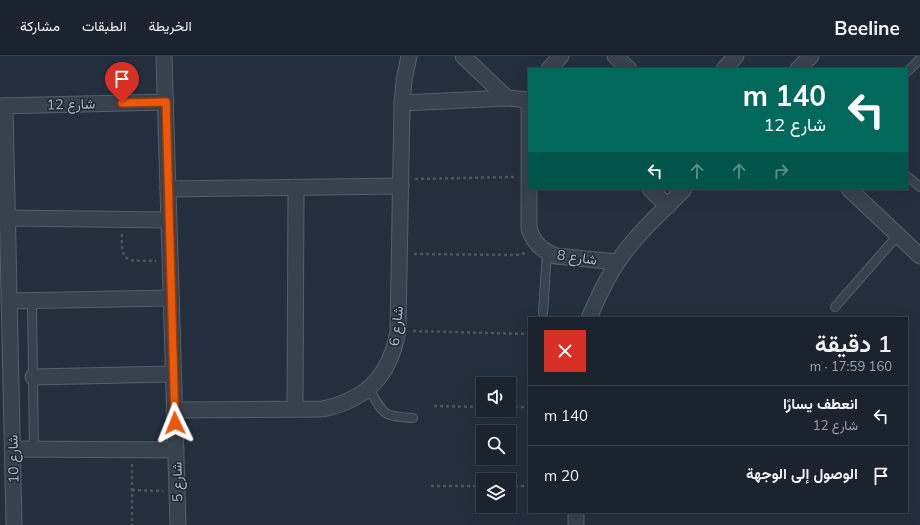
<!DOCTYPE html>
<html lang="ar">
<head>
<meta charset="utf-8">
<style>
  :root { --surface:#1b232e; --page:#242b36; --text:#f1f3f6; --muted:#a0a4aa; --line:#39404a }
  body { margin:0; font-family:Mulish,Vazirmatn,sans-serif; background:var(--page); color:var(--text); direction:rtl; height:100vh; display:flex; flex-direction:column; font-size:15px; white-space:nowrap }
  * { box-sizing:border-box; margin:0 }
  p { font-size:13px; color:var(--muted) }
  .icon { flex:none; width:22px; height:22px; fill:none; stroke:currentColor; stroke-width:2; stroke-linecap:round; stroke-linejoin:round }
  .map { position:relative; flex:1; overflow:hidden; direction:ltr }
  .sheet { position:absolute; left:528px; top:261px; width:380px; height:196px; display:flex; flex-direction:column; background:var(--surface); border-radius:0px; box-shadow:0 4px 16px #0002,0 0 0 1px var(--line); direction:rtl }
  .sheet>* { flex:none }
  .guide { position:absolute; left:528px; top:12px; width:380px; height:122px; border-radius:0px; box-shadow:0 4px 16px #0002,0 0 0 1px var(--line); direction:rtl; background:#00695c; color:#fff; overflow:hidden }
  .fabs { position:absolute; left:476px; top:321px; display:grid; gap:8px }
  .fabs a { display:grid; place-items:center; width:40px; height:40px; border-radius:0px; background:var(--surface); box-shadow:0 4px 16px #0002,0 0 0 1px var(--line); font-size:20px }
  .pin { position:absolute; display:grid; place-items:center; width:34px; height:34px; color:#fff; margin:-41px -17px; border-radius:50% 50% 50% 0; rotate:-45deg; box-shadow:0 0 4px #0007 }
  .pin .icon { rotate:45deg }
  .me { position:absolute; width:44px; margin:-22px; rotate:358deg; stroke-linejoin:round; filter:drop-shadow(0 0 3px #0008) }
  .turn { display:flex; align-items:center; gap:14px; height:84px; padding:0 16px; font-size:18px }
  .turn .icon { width:52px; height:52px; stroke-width:2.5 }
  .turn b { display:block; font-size:28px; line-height:34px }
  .lanes { display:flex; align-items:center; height:38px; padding:0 16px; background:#0003; justify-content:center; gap:20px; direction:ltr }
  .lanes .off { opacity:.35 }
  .round { display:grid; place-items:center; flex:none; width:42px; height:42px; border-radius:0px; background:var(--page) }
  .summary { display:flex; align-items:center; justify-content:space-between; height:68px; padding:0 16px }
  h1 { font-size:24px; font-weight:600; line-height:30px }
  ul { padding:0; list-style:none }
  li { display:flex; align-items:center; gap:12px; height:60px; padding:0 16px; border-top:1px solid var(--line) }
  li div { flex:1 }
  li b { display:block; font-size:15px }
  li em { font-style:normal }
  header { display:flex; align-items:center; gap:24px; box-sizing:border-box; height:56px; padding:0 20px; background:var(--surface); border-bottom:1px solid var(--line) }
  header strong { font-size:19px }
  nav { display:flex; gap:22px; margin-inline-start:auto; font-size:14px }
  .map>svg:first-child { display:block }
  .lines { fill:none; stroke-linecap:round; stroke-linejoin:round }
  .lane-casing { stroke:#565f6c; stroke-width:10 }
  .street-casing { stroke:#565f6c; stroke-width:17 }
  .path { stroke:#44595c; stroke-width:2.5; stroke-dasharray:3 3; stroke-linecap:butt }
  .lane { stroke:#38414e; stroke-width:8 }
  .street { stroke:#38414e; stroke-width:15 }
  .route-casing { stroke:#983908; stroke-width:10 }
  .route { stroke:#ea580c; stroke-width:7 }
  .labels { text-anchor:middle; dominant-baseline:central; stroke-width:3; stroke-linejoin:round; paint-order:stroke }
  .street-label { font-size:14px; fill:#b4bcc9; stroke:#1d2633 }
</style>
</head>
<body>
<header>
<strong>Beeline</strong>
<nav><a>الخريطة</a><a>الطبقات</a><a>مشاركة</a></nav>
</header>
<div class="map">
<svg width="920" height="469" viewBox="0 0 920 469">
  <rect width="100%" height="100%" fill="#242f3e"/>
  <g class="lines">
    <!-- lane casing -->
    <g class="lane-casing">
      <g id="lane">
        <path d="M907,16l13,-13"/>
        <path d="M907,120l13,11"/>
        <path d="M32,245l2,148"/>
        <path d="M835,251l63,-72"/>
        <path d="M543,257l4,-61"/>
        <path d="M369,333c16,26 12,27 44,29"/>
      </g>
    </g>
    <!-- street casing -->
    <g class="street-casing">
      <g id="street">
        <path d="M164,0l14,469"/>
        <path d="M463,0l44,42"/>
        <path d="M615,0l14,13"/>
        <path d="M549,13l12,-13"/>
        <path d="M724,13l12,-13"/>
        <path d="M798,13l13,-13"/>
        <path d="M402,47l105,-5 22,2"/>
        <path d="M0,50l166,-4"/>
        <path d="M5,50l9,419"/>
        <path d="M529,50v123c5,14 12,21 27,27l61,6"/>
        <path d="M168,133l233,-3"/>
        <path d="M650,133l18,17"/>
        <path d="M849,133l71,67"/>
        <path d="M8,162l161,2"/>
        <path d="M9,245l162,-3"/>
        <path d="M589,262c8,-19 17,-38 28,-55 18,-28 44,-50 67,-74"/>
        <path d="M33,321l140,-3"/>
        <path d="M295,353l1,-222"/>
        <path d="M174,354l149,-1c45,-10 67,-34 75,-78l4,-228 2,-22 5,-25"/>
        <path d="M12,393l164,1"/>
        <path d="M576,456v13"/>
      </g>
    </g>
    <!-- path -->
    <g class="path">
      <path d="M415,123l99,-2"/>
      <path d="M122,178c-2,32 8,26 34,27"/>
      <path d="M414,198l102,1 10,-2"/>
      <path d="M413,275l116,3"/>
      <path d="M434,350l49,1"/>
      <path d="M509,351h20"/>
      <path d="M132,408v61"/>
      <path d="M431,430h52"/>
      <path d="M509,430h20"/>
      <path d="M132,434l31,1"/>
    </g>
    <!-- lane -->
    <use href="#lane" class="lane"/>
    <!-- street -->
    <use href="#street" class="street"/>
  </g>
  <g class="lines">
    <!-- route casing -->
    <g class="route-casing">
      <path id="route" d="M122,47l44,-1 9,321"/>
    </g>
    <!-- route -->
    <use href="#route" class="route"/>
  </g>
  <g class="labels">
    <!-- street labels -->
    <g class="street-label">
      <text transform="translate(71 48) rotate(-1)">شارع 12</text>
      <text transform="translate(577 201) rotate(8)">شارع 8</text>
      <text transform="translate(396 270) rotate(-84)">شارع 6</text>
      <text transform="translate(13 403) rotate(-91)">شارع 10</text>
      <text transform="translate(177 426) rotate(-91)">شارع 5</text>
    </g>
  </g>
</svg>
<div class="fabs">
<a><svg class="icon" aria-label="sound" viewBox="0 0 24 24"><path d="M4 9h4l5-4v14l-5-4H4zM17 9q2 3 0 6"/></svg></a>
<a><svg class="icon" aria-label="search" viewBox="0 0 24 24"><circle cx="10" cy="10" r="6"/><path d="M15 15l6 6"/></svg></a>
<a><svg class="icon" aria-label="layers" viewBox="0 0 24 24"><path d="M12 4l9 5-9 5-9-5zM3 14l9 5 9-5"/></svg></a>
</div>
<div class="pin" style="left:122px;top:47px;background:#d93025"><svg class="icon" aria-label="arrive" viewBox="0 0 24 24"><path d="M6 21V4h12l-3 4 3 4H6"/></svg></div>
<svg class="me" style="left:175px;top:367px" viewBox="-20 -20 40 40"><path d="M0-17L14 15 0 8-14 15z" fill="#ea580c" stroke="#fff" stroke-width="4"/></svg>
<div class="guide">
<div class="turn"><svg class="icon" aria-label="left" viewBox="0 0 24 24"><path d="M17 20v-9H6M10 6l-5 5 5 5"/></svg><div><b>140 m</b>شارع 12</div></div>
<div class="lanes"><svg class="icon" aria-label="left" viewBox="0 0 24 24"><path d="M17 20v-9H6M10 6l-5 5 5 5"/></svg><svg class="icon off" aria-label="ahead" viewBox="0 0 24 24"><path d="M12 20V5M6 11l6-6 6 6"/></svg><svg class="icon off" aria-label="ahead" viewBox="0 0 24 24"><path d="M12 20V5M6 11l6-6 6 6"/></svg><svg class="icon off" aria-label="right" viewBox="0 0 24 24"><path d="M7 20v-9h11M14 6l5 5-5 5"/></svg></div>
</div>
<section class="sheet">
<div class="summary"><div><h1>1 دقيقة</h1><p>160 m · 17:59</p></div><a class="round" style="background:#d93025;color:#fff"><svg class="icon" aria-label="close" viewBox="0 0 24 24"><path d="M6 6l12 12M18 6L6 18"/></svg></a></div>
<ul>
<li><svg class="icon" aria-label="left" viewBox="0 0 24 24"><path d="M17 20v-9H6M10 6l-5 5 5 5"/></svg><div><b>انعطف يسارًا</b><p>شارع 12</p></div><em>140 m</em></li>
<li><svg class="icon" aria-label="arrive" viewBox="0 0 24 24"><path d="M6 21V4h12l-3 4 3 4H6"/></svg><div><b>الوصول إلى الوجهة</b></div><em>20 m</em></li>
</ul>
</section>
</div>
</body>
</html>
